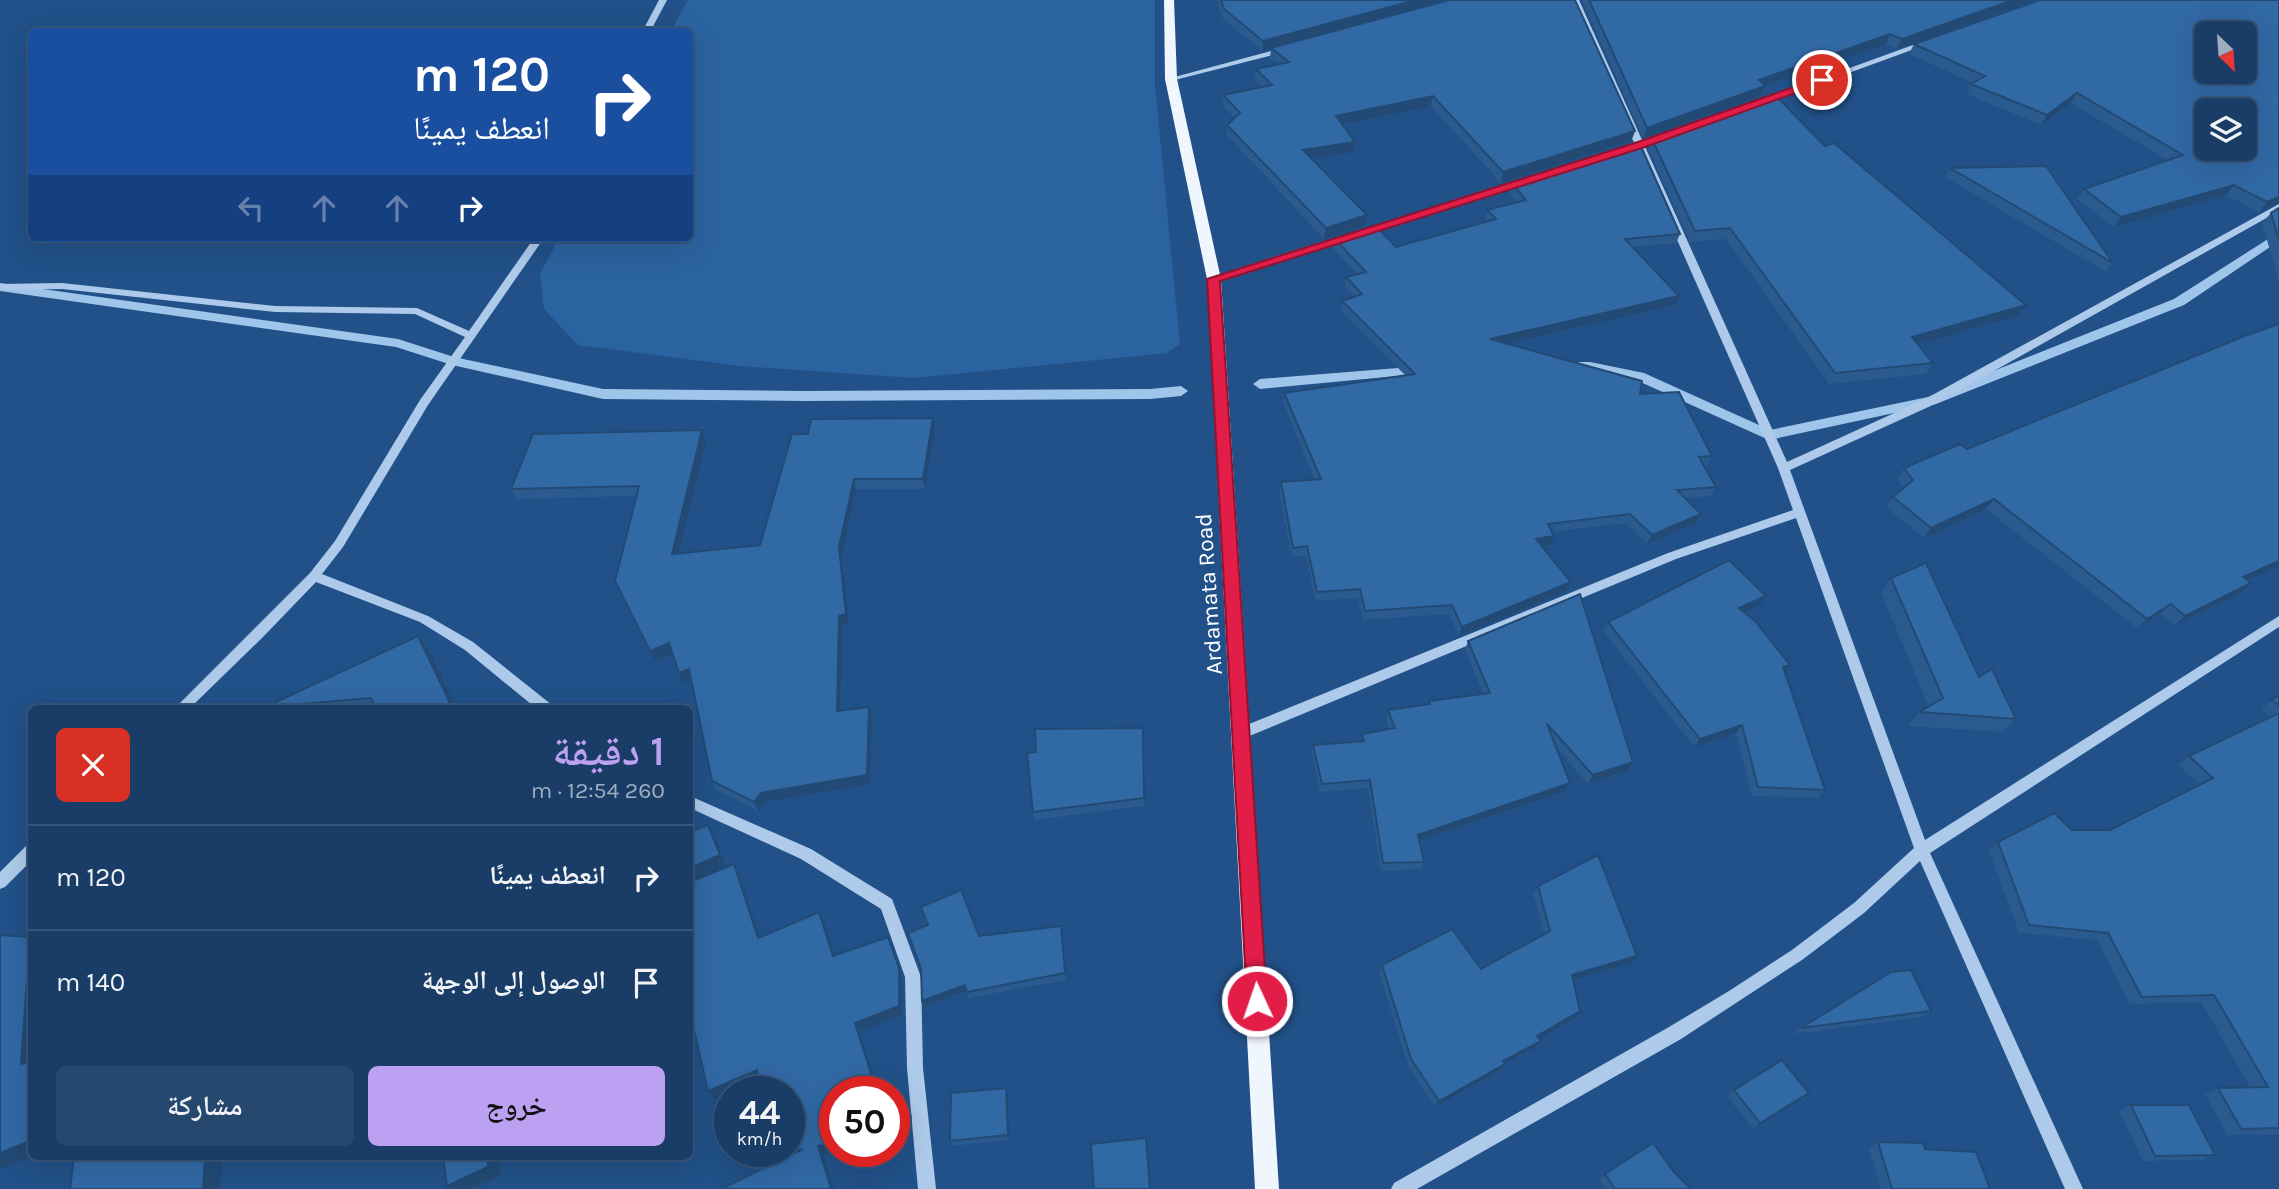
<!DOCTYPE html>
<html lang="ar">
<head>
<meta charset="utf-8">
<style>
  :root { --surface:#193d66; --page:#26486f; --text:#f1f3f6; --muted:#9faebf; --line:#37567a; --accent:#bca0f2 }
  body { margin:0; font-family:Karla,"Noto Naskh Arabic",sans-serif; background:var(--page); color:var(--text); direction:rtl; height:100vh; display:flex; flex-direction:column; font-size:26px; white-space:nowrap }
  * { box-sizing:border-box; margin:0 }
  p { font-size:23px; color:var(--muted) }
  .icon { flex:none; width:38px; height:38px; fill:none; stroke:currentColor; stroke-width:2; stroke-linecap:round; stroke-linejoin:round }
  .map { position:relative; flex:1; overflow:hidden; direction:ltr }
  .panel { position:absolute; left:28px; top:705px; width:665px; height:455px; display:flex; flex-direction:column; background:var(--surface); border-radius:10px; box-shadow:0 7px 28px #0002,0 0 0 2px var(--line); direction:rtl }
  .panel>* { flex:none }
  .guide { position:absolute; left:28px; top:28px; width:665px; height:214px; border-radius:10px; box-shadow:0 7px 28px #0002,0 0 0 2px var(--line); direction:rtl; background:#1a4fa0; color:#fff; overflow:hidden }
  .needle { width:46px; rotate:155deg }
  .tools { position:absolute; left:2194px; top:21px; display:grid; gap:14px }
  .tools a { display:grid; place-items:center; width:63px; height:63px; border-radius:10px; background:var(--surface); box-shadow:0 7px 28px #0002,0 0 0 2px var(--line); font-size:35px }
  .speed { position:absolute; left:714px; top:1076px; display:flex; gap:14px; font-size:35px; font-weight:700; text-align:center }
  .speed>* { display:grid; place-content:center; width:91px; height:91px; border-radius:50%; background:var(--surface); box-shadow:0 7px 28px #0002,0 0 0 2px var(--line); line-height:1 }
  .speed small { font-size:18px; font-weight:400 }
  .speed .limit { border:10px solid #d22; background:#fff; color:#111 }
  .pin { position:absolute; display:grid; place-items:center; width:60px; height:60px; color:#fff; margin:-30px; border:4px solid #fff; border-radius:50%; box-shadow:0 2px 7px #0007 }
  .me { position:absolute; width:77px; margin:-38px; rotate:357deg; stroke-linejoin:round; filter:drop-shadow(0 0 5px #0008) }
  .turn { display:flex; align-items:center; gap:24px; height:147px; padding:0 28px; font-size:32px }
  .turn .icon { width:91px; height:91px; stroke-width:2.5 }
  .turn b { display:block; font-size:49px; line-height:60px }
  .lanes { display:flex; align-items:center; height:66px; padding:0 28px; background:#0003; justify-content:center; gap:35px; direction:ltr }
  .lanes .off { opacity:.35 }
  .round { display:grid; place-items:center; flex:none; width:74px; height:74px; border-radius:10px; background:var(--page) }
  .head { display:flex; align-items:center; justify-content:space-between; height:119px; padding:0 28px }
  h1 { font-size:42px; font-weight:600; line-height:52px; color:var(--accent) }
  .primary-button { display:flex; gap:14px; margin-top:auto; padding:14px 28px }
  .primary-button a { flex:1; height:80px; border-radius:10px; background:var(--accent); color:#111; font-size:28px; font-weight:600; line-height:80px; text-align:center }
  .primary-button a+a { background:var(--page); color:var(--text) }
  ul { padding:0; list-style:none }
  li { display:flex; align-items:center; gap:21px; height:105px; padding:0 28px; border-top:2px solid var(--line) }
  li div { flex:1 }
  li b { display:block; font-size:26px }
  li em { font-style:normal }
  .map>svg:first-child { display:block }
  .green { fill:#2b63a0 }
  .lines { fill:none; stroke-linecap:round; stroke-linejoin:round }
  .stream { fill:#a0c5eb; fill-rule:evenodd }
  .minor { fill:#adcaea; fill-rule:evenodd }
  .major { fill:#f0f6fe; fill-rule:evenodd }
  .wall { fill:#2a5a8e }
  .shaded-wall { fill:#224a74 }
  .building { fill:#3169a5; stroke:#224a74; stroke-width:2; fill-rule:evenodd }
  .route { fill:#e11d48; stroke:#92132f; stroke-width:2 }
  .labels { text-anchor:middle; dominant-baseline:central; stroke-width:7; stroke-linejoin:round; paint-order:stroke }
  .street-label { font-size:23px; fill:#fff; stroke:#215188 }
</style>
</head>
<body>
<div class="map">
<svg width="2279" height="1189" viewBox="0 0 2279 1189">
  <rect width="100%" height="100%" fill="#215188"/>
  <!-- green -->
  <path class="green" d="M688,0h467v85l25,259 -13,9 -253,25 -174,-12 -162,-21 -34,-36 -4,-35 19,-36h131v-206l-19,-1z"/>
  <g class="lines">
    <!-- stream -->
    <g class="stream">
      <path d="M2279,232v9l-95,64 -248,99 -167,36 -133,-60 -46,-10h-22l-7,-4 7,-4h22l54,11 126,57 158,-33 246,-98z"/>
      <path d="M0,283l398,56 56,18 149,32 200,2 347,-2 31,-3 7,5 -7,5 -31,3 -347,2 -200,-2 -151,-34 -56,-18 -396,-56z"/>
      <path d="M1423,366l5,1v6l-168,16 -7,-5 7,-5z"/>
    </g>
    <!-- minor -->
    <g class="minor">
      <path d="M659,0h8l-17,32h-8z"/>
      <path d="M1571,0h8l208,462 140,-64 352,-194v7l-344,193 -145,66 135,370 354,-224v11l-349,226 153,336h-18l-145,-328 -56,52 -62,47 -63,41 -58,38 -264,150h-26l3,-6 275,-156 60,-36 63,-41 62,-47 60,-55 -118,-330 -120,41 -429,178 -5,2 -5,-2 -2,-4 2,-4 431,-176 125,-43 -15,-42z"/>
      <path d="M1924,41l7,2 -165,60 -7,-2z"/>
      <path d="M1286,47h3v4l-118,30 -4,-2z"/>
      <path d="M1523,178l3,1v4l-159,51 -3,1 -5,-3z"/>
      <path d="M1347,234l5,3 -2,2 -133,42 -3,1 -5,-3 2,-2z"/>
      <path d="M534,238h10l-116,167 -85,142 -21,27 106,42 45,26 79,63 1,4h-16l-72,-59 -45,-28 -104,-40 -54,56 -73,71h-15l136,-136 25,-32 85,-141 45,-63 -50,-23 -140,-2 -213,-23 -62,1v-6l62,-1 213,23 142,2 52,23z"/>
      <path d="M690,796l121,53 81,50 29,78 2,91 13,121h-18l-11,-121 -2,-91 -24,-68 -80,-50 -111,-51z"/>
      <path d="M32,844v16l-27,27 -5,2v-17l27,-27z"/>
    </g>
    <!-- major -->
    <path class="major" d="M1164,0h10l3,79 44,200 58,910h-24l-48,-910 -42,-200z"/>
  </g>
  <!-- wall -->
  <g class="wall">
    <path d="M1217,0h358l60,131 -4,10 -130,42 -70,-77 -88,19 11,27 -42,6 53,67 -41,14 -97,-104v-10l8,-7 -12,-12v-11l40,-8 -8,-8 1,-10 22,-5 -8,-6 1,-10 -9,3 -39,-32z"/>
    <path d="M1582,0h453l-138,49 -11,-5 -121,42 -4,10 -118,42z"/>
    <path d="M2279,0v203l-20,9 -33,-17 -112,32 -37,-28 7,-10 83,-29 -96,-57 -30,22 -75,-31 7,-11 -64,-29 5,-10z"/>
    <path d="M1651,137l174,9 201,159 -7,10 -101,29 15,19 -7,11 -97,10 -103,-145 -36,3 -42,-94z"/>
    <path d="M1950,168l163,95 -7,9 -161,-95z"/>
    <path d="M1511,182l169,52 -4,9 -43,4 46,49 -4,9 -168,39 133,50 72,62 -5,10h-3l12,21 -5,9 -26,2 11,25 -49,21 -21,-21 -74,9 -1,13 -9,2 29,35 -4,9 -108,45 -10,-22 -86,6 -5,-22 -42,3 -10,-45 -14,1 -13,-65 2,-10 34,-2 -32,-78 1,-9 121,-18 -65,-65 2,-9 12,-4 -9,-11 1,-9 11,-3 -25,-27 2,-9 62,9 91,-26 -2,-1 2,-10 31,-8 -10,-11z"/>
    <path d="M2279,208v73l-17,-58 9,-10z"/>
    <path d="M933,418l2,11 -10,60h-69l-14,68 7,67 -7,1 -2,86 32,6 -2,67 -104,18 -8,9 -42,-21 -4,-9 -21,-101 -7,3 -11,-30 -17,8 -19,-165 -121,3 -5,-10 191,-59 4,11 -27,112 81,-8 48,-111z"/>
    <path d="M1967,449l281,131 -7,13 -67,32 -14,-11 -23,14 -151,-119 -62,29 -38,-31 7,-10 11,-9 -7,-9 7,-11z"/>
    <path d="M1891,578l125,141 -13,13 -95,-6 11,-14 10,-5 -48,-114z"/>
    <path d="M1766,596l-6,9 -16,7 41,61 40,117 -7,8 -66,-2 -16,-63 -42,14 -91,-116 5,-9z"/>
    <path d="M1468,641l165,121 -5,8 -40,14 -32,-37 14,36 -5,8 -145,50 4,21 -3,7 -40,2 -13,-83 -48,4 -8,-39 1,-8 48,-4 1,-7 27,-5 -3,-10 2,-9 40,-6 1,-3 54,-8 -18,-43z"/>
    <path d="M430,652l27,57h-178l-2,-3z"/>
    <path d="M2279,695v439l-52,1 -22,-41 13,-6 32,-1 -49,-85 -71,2 -33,-64 -78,-7 -30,-82 9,-9 74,-12h38l90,-45 -22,-20 11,-9 82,-39 -10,-8z"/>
    <path d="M1143,728l1,78 -110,14 -7,-67 9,-1z"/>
    <path d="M1538,886l94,77 -59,17 2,38 -36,20 2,3 -5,6 -31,17 -5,6 -65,37 -27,-42 -29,-93 3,-7 99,4 64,-35 -12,-41z"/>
    <path d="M1061,926l5,54 -98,18 -1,-6 -43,15 -3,-37 58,-34z"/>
    <path d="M1931,1011l-9,6 -128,17 7,-6z"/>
    <path d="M1006,1088l2,6 1,46 -56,6 -3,-5z"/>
    <path d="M1734,1090l67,9 -48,30 -26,-33z"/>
    <path d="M2131,1105l84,50 -13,5 -59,1 -24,-50z"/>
    <path d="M1878,1142l47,7 65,40h-109l-12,-41z"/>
    <path d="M1674,1172l17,17h-85l-7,-10 6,-5z"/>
  </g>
  <!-- shaded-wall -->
  <g class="shaded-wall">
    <path d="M1416,0h34l-188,51 1,-10z"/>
    <path d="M2013,0h22l-138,49 5,-10z"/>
    <path d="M1890,34l-4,10 -121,42 -4,10 -118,42 4,-10 112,-48z"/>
    <path d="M2077,93l-6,10 -30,22 6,-10z"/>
    <path d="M1433,96l-2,10 -96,20 1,-10z"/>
    <path d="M1635,131l-4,10 -130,42 2,-11z"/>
    <path d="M1355,142l-1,10 -52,8 1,-10z"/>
    <path d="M2234,185l-8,10 -112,32 7,-10z"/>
    <path d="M2279,197v6l-20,9 8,-10z"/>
    <path d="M1367,215l-2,10 -41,14 2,-11z"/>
    <path d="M1679,296l-4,9 -188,43 3,-9z"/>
    <path d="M2026,305l-7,10 -114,33 7,-11z"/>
    <path d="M933,418l2,11 -10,60 -2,-10z"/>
    <path d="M702,430l4,11 -30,123 -4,-10z"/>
    <path d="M854,479l2,10 -14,68 7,67 -7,1 -2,96 -3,-10 2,-164z"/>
    <path d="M1994,499l-8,10 -62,29 7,-10z"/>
    <path d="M1701,514l-5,9 -49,21 5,-9z"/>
    <path d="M1554,536l-3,9 -19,3 4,-9z"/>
    <path d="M2279,561v5l-47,21 11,-10z"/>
    <path d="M1571,582l-4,9 -108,45 3,-9z"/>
    <path d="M2251,583l-10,10 -67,32 11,-9z"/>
    <path d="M1766,596l-6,9 -26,12 5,-9z"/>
    <path d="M2171,604l-11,10 -23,14 10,-9z"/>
    <path d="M418,636l12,16 27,57h-20z"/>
    <path d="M669,643l5,10 -18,8 -6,-10z"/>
    <path d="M1790,665l-6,9 -1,-7z"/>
    <path d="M689,669l5,10 -10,4 -5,-10z"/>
    <path d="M869,707l3,10 -2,67 -104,18 -8,9 -4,-9 7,-9z"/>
    <path d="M1742,725l-6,8 -42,14 6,-8z"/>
    <path d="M1633,762l-5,8 -40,14 5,-9z"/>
    <path d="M1570,783l-5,8 -149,51 2,-7z"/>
    <path d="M708,825l6,11 12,30 -36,15v-13z"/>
    <path d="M734,864l5,10 24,74 -5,-10z"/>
    <path d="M819,912l5,10 14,44 -5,-10z"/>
    <path d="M30,937l2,1v131l-11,-5z"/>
    <path d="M888,937l14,40 1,38 -44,17 20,60h-2l-22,-69z"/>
    <path d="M1637,956l-5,7 -64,18 4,-6z"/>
    <path d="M965,985l2,6 -43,16 -2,-6z"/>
    <path d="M1580,1011l-5,7 -42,24 4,-6z"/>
    <path d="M1541,1041l-5,6 -38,20 5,-6z"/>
    <path d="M1505,1064l-5,6 -65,37 4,-6z"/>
    <path d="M757,1070l6,9 -30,13h-3v1l-15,7 -7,-9z"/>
    <path d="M1006,1088l2,6 1,46 -1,-5z"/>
    <path d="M1809,1093l-8,6 -48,30 7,-6z"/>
    <path d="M32,1140v16l-32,13v-16z"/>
    <path d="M835,1142v9l-12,3 11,35h-3l-13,-43z"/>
    <path d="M803,1149l-14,12 -6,-7z"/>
    <path d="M205,1157h17l-2,32h-17z"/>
    <path d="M487,1157h11l3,18 -30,14h-18l-6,-3z"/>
  </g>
  <!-- building -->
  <g class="building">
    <path d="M1221,0h195l-153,41 -39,-32z"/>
    <path d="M1449,0h126l60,131 -132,41 -70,-76 -97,20 19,26 -52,8 64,65 -41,13 -99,-103 13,-12 -17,-18 49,-10 -16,-16 33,-7 -18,-14z"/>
    <path d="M1589,0h424l-111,39 -12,-5 -131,46 6,6 -118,42z"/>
    <path d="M2040,0h239v197l-12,5 -33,-17 -113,32 -37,-28 99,-34 -106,-62 -30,22 -76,-31 14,-8 -71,-32zM2207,33h38v39h-38zM2207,110h38v39h-38z"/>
    <path d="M1774,94l51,52 9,-3 192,162 -114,32 21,26 -98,10 -105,-145 -35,3 -44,-94z"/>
    <path d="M1639,142l41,92 -55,5 54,57 -189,43 152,42 -2,13 39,-2 33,64 -13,1 17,30 -39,3 24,24 -49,21 -22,-21 -82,10 6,12 -18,3 35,43 -109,45 -10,-22 -87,6 -5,-22 -43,3 -10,-46 -14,2 -12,-66 40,-3 -37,-86 131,-19 -73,-73 20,-7 -16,-17 20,-5 -32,-34 41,-13 21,22 100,-28 -9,-9 39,-10 -15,-18z"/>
    <path d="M2046,166l67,97 -163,-95z"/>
    <path d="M2279,208v32l-8,-27z"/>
    <path d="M2279,324v237l-36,16 8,6 -66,33 -14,-12 -24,15 -153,-120 -63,29 -38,-31 20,-17 -9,-12 56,-24 7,5 275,-112z"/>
    <path d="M933,418l-10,61h-69l-15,68 7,67 -7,2 -2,95 32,-4 -2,68 -106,18 -7,9 -42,-21 -23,-112 -10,4 -10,-30 -19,8 -35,-70 24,-95 -128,3 22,-55 169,-4 -30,124 88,-9 32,-111h16l3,-15z"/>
    <path d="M1729,560l37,36 -27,12 16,13 35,44 -7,2 42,123 -67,-3 -16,-62 -42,14 -92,-117z"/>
    <path d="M1926,563l53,114 13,-8 24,50 -97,-7 24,-14 -52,-120z"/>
    <path d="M1580,594l53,168 -40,13 -46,-51 23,59 -152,52 6,27 -41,1 -13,-83 -48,4 -9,-39 51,-4 -2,-7 33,-6 -7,-18 42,-6 -1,-3 61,-8 -22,-52z"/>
    <path d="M418,636l32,67 -13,6h-61l-5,-11 -94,8 -1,-4z"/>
    <path d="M2279,695v10l-7,-5z"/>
    <path d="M2279,713v415l-38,1 -23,-41 50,-1 -54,-92 -72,2 -34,-64 -79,-8 -31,-83 56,-29 18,17h38l103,-52 -24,-22z"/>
    <path d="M1143,728l1,70 -111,14 -6,-59 9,-1 -1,-23z"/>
    <path d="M708,825l12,30 -30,13v-36z"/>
    <path d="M1598,855l39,101 -65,19 8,36 -43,25 4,5 -38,20 2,3 -66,37 -28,-42 -29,-94 70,-36 29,40 69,-38 -12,-45z"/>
    <path d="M734,864l24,74 61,-26 14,44 55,-19 11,31v38l-44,17 22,69h-42v50l-17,4 13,43h-106v-2l78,-38 -20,5 -1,-2h7v-60h-25l-7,-22 -49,21 -18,-79v-130z"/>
    <path d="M961,890l18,46 82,-10 4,47 -98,19 -2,-7 -43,16 -1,-32 -13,-36 20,-8 -7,-18z"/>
    <path d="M0,935l30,2 -9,127 11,-4v80l-32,13z"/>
    <path d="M1911,970l20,41 -130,17 90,-56z"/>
    <path d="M1782,1060l27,33 -49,30 -26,-33z"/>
    <path d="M1006,1088l2,47 -58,6 1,-48z"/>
    <path d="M2131,1105h58l26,50 -60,1z"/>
    <path d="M1146,1138l4,51h-56l-3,-45z"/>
    <path d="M1878,1142l45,1 2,6 51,3 14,37h-98z"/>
    <path d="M1653,1143l21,29 17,17h-76l-10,-15z"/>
    <path d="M74,1157h131l-2,32h-133z"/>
    <path d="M443,1157h44l1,10 -41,19z"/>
  </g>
  <!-- route -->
  <path class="route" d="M1822,77l6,3 -2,2 -181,65 -425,134 47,720 -3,7 -7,3 -7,-3 -3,-7 -40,-722 431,-137z"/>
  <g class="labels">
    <!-- street labels -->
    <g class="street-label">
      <text transform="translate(1209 594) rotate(-94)">Ardamata Road</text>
    </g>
  </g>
</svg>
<div class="tools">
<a><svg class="needle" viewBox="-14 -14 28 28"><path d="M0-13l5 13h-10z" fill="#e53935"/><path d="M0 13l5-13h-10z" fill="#9faebf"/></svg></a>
<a><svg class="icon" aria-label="layers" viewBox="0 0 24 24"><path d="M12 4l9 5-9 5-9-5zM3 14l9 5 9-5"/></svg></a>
</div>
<div class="speed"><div>44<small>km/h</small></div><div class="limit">50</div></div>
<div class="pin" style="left:1822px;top:80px;background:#d93025"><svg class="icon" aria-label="arrive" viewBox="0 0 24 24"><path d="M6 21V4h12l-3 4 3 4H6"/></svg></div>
<svg class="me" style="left:1257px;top:1001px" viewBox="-20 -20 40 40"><circle r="17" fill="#e11d48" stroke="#fff" stroke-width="3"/><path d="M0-11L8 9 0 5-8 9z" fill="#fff"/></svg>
<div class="guide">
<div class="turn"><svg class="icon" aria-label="right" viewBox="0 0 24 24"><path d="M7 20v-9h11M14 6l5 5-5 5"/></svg><div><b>120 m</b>انعطف يمينًا</div></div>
<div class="lanes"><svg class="icon off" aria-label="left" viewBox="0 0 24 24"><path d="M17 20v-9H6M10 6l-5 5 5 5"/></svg><svg class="icon off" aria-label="ahead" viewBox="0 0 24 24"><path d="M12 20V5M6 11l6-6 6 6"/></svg><svg class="icon off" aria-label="ahead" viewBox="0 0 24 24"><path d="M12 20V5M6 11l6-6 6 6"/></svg><svg class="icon" aria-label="right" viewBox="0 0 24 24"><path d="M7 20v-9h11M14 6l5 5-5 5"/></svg></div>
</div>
<section class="panel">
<div class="head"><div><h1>1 دقيقة</h1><p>260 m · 12:54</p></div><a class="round" style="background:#d93025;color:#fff"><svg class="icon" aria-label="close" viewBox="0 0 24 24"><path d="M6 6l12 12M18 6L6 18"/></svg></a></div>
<ul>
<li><svg class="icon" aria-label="right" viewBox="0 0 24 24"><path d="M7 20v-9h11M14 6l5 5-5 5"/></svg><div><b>انعطف يمينًا</b></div><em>120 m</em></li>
<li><svg class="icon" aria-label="arrive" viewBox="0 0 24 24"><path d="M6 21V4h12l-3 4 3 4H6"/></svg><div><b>الوصول إلى الوجهة</b></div><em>140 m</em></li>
</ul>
<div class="primary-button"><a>خروج</a><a>مشاركة</a></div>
</section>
</div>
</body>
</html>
